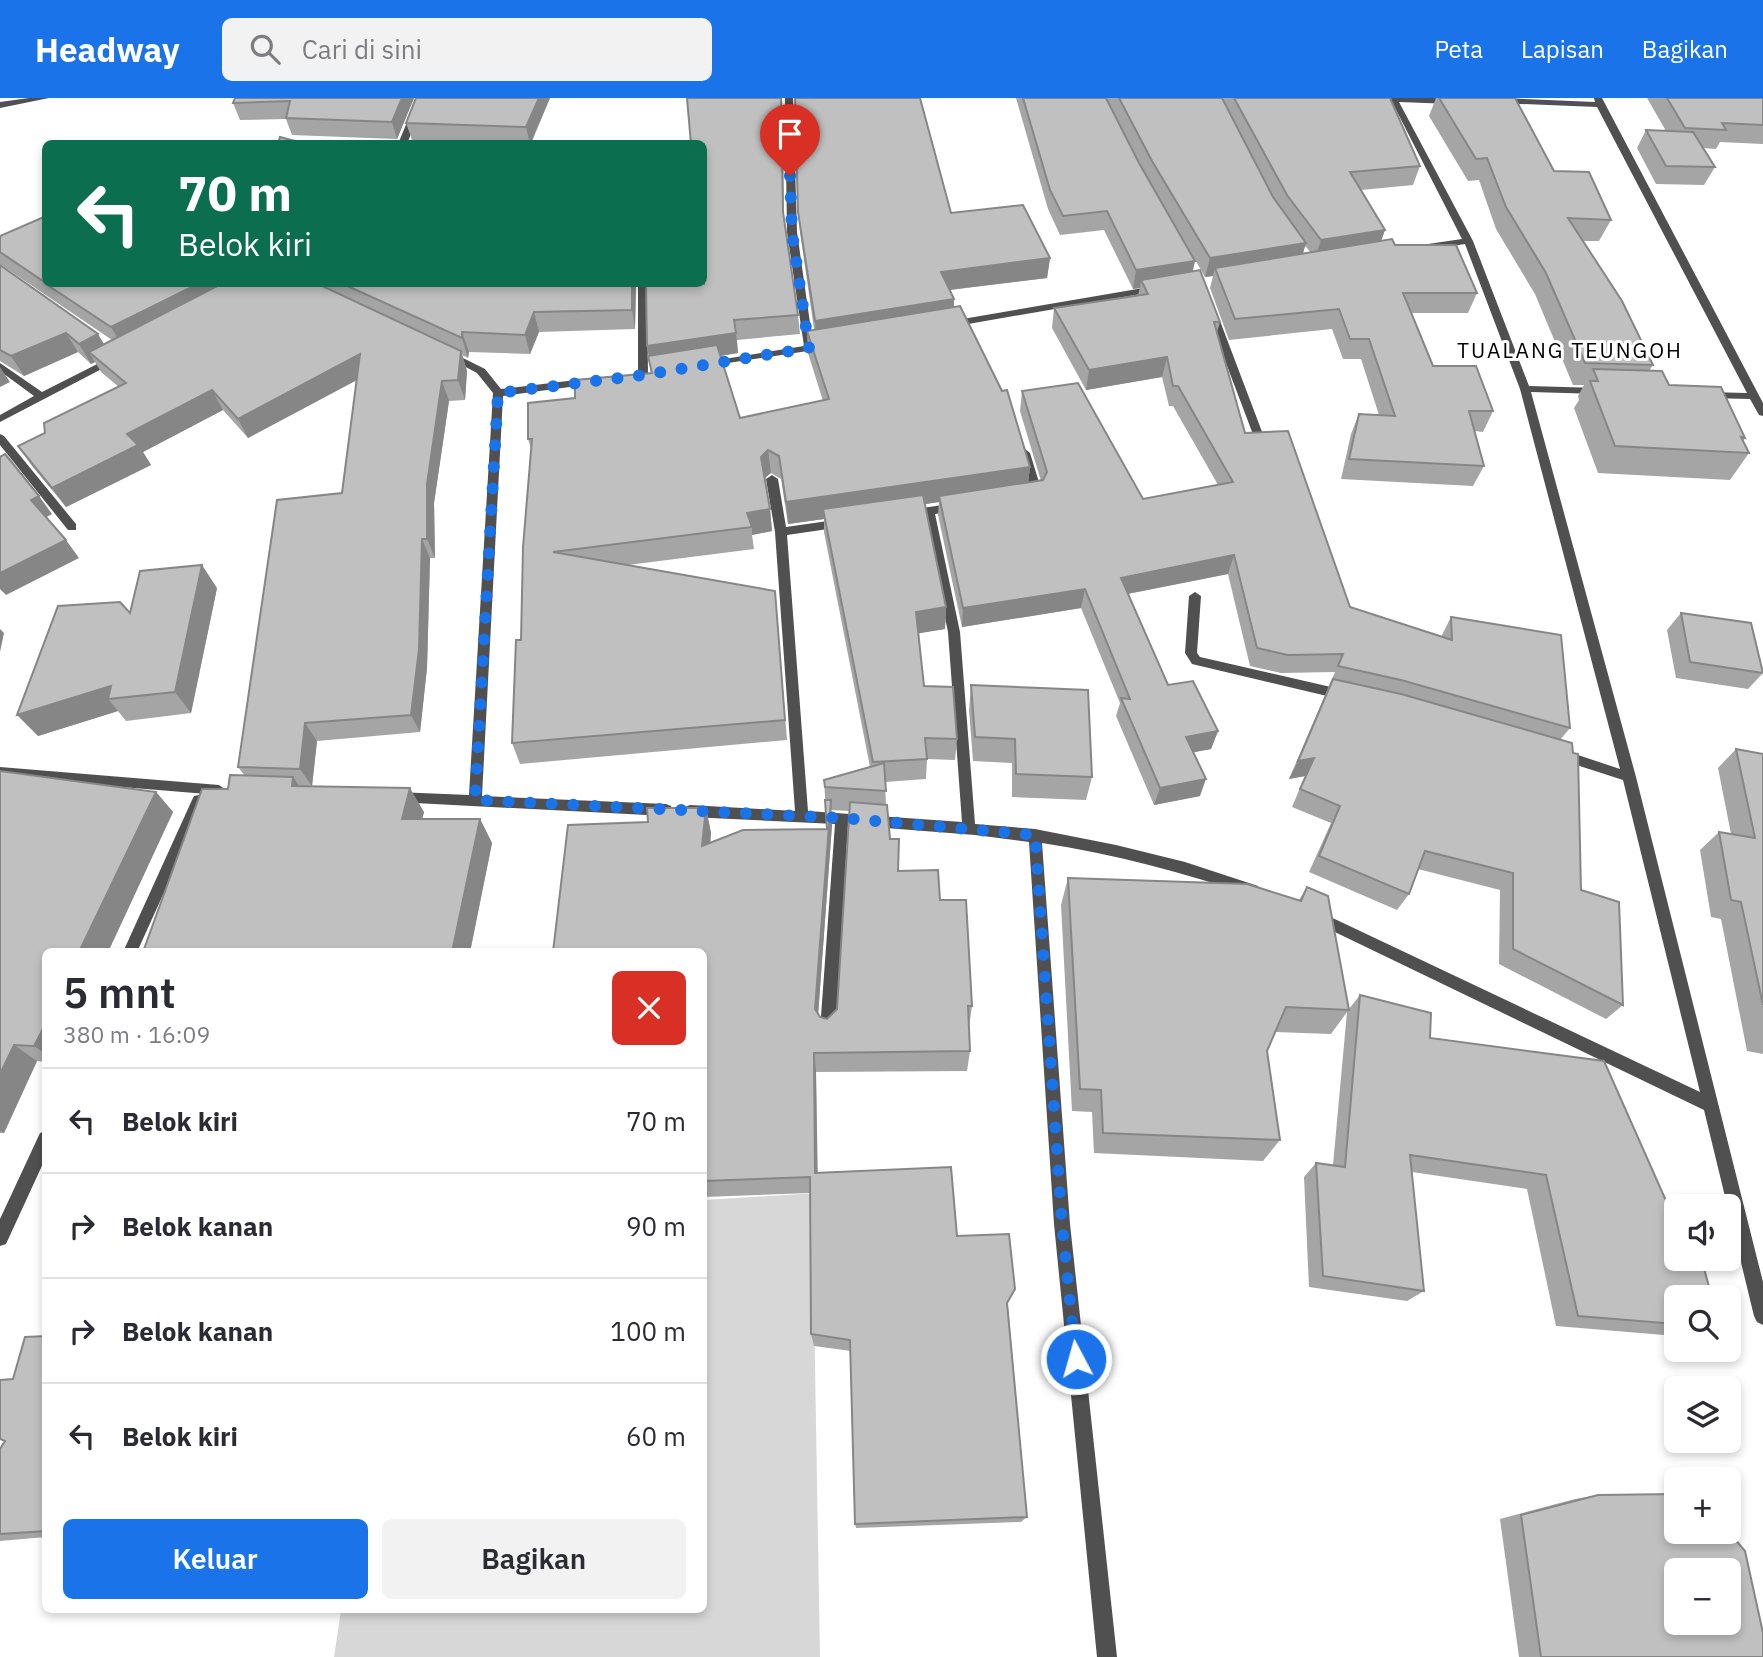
<!DOCTYPE html>
<html lang="id">
<head>
<meta charset="utf-8">
<style>
  :root { --surface:#fff; --page:#f2f2f3; --text:#2b2b33; --muted:#7c7c81; --line:#e1e1e2; --accent:#1a73e8 }
  body { margin:0; font-family:"IBM Plex Sans",sans-serif; background:var(--page); color:var(--text); height:100vh; display:flex; flex-direction:column; font-size:26px; white-space:nowrap }
  * { box-sizing:border-box; margin:0 }
  p { font-size:23px; color:var(--muted) }
  .icon { flex:none; width:38px; height:38px; fill:none; stroke:currentColor; stroke-width:2; stroke-linecap:round; stroke-linejoin:round }
  .map { position:relative; flex:1; overflow:hidden }
  .drawer { position:absolute; left:42px; top:850px; width:665px; height:665px; display:flex; flex-direction:column; background:var(--surface); border-radius:10px; box-shadow:0 4px 10px #0003 }
  .drawer>* { flex:none }
  .top-card { position:absolute; left:42px; top:42px; width:665px; height:147px; border-radius:10px; box-shadow:0 4px 10px #0003; background:#0b6e4f; color:#fff; overflow:hidden }
  .controls { position:absolute; left:1664px; top:1096px; display:grid; gap:14px }
  .controls a { display:grid; place-items:center; width:77px; height:77px; border-radius:10px; background:var(--surface); box-shadow:0 4px 10px #0003; font-size:35px }
  .pin { position:absolute; display:grid; place-items:center; width:60px; height:60px; color:#fff; margin:-72px -30px; border-radius:50% 50% 50% 0; rotate:-45deg; box-shadow:0 0 7px #0007 }
  .pin .icon { rotate:45deg }
  .me { position:absolute; width:77px; margin:-38px; rotate:354deg; stroke-linejoin:round; filter:drop-shadow(0 0 5px #0008) }
  .turn { display:flex; align-items:center; gap:24px; height:147px; padding:0 21px; font-size:32px }
  .turn .icon { width:91px; height:91px; stroke-width:2.5 }
  .turn b { display:block; font-size:49px; line-height:60px }
  .round { display:grid; place-items:center; flex:none; width:74px; height:74px; border-radius:10px; background:var(--page) }
  .summary { display:flex; align-items:center; justify-content:space-between; height:119px; padding:0 21px }
  h1 { font-size:42px; font-weight:600; line-height:52px }
  .primary-button { display:flex; gap:14px; margin-top:auto; padding:14px 21px }
  .primary-button a { flex:1; height:80px; border-radius:10px; background:var(--accent); color:#fff; font-size:28px; font-weight:600; line-height:80px; text-align:center }
  .primary-button a+a { background:var(--page); color:var(--text) }
  ul { padding:0; list-style:none }
  li { display:flex; align-items:center; gap:21px; height:105px; padding:0 21px; border-top:2px solid var(--line) }
  li div { flex:1 }
  li b { display:block; font-size:26px }
  li em { font-style:normal }
  header { display:flex; align-items:center; gap:42px; box-sizing:border-box; height:98px; padding:0 35px; background:var(--accent); color:#fff }
  header strong { font-size:33px }
  nav { display:flex; gap:38px; margin-inline-start:auto; font-size:24px }
  .search { width:490px; height:63px; background:var(--page); display:flex; align-items:center; gap:18px; box-sizing:border-box; padding:0 24px; border-radius:10px; color:var(--muted); font-size:26px }
  .map>svg:first-child { display:block }
  .green { fill:#d7d7d7 }
  .lines { fill:none; stroke-linecap:round; stroke-linejoin:round }
  .street { fill:#505050; fill-rule:evenodd }
  .wall { fill:#a5a5a5; fill-rule:evenodd }
  .shaded-wall { fill:#868686 }
  .building { fill:#c0c0c0; stroke:#868686; stroke-width:2; fill-rule:evenodd }
  .route { stroke:#1a73e8; stroke-width:12; stroke-dasharray:0 21.6 }
  .labels { text-anchor:middle; dominant-baseline:central; stroke-width:6; stroke-linejoin:round; paint-order:stroke }
  .far-quarter-label { font-size:21px; letter-spacing:2px; fill:#000; stroke:#fff }
</style>
</head>
<body>
<header>
<strong>Headway</strong>
<div class="search"><svg class="icon" aria-label="search" viewBox="0 0 24 24"><circle cx="10" cy="10" r="6"/><path d="M15 15l6 6"/></svg>Cari di sini</div>
<nav><a>Peta</a><a>Lapisan</a><a>Bagikan</a></nav>
</header>
<div class="map">
<svg width="1763" height="1559" viewBox="0 0 1763 1559">
  <rect width="100%" height="100%" fill="#fff"/>
  <!-- green -->
  <path class="green" d="M818,1095l-5,54 7,410h-486l7,-47h363v-410z"/>
  <g class="lines">
    <!-- street -->
    <g class="street">
      <path d="M29,0h20l-49,10v-6z"/>
      <path d="M417,0h8l-18,46h-9z"/>
      <path d="M785,0h8l4,134 16,112 14,-2 5,3 -5,3 -125,19 -1,-2 5,-3 98,-16 -17,-114z"/>
      <path d="M1390,0h62l4,3 -4,3 -53,-2 74,139 56,145 70,2 5,3 -5,3 -68,-2 105,385 127,505v43l-6,-3 -3,-6 -50,-206 -392,-189 -2,-4 2,-4 5,-2 5,2 378,179 -77,-312 -65,-21 -2,-4 7,-5 57,19 -100,-380 -55,-145 -37,6 -5,-3 5,-3 34,-5z"/>
      <path d="M1501,0l94,4 -1,-4h8l161,305v13l-4,-1 -9,-16 -43,-1 -5,-3 5,-3 40,1 -150,-286 -99,-4 -1,-2z"/>
      <path d="M638,186h9l1,91 -5,3 -5,-3z"/>
      <path d="M1155,188l5,3 -2,2 -207,36 -5,-3 5,-3z"/>
      <path d="M1209,213l8,2 47,124 -1,2 -4,2 -5,-4 -47,-124z"/>
      <path d="M447,252l38,19 16,20 91,-11 5,3 -5,3 -89,12 -21,400 184,8 5,2 2,4 -2,4 -5,2 -270,-14 -5,-1 -2,-4 2,-4 5,-1 73,3 24,-402 -16,-20 -34,-18v-4z"/>
      <path d="M113,258l4,1v4l-117,61v-7l34,-19 -34,-25v-8l42,29z"/>
      <path d="M0,336l4,2 72,88v6h-8l-68,-85z"/>
      <path d="M1025,351l5,4 12,39 -10,8 -6,-4 4,-5 -10,-38z"/>
      <path d="M772,377l6,4 8,48 56,-8 6,4 -6,4 -55,8 21,276 154,11 -14,-190 -24,-116 -16,2 -6,-4 6,-4 49,-7 6,4 -2,3 -26,4 25,118 15,192 60,5 81,16 69,17 73,24 2,4 -2,4 -5,2c-69,-23 -138,-42 -211,-53l28,381 47,433h-20l-43,-433 -25,-382 -54,-7 -127,-10 -12,205 -3,5 -5,2 -5,-2 -3,-5 15,-206 -145,-7 -5,-2 -2,-4 2,-4 5,-2 105,6 -20,-279 -9,-53z"/>
      <path d="M1195,494l6,4 -4,57 3,4 144,33 6,5 -2,3 -4,2 -152,-36 -7,-11 4,-57z"/>
      <path d="M0,669l219,18 7,5 -7,5 -219,-18z"/>
      <path d="M199,697l5,1 2,4 -69,152h-14l69,-152 2,-4z"/>
      <path d="M46,1033v26l-40,87 -6,2v-27l40,-86z"/>
    </g>
  </g>
  <!-- wall -->
  <g class="wall">
    <path d="M414,0l-17,41 -105,-4 -6,-16 -46,1 -7,-17z"/>
    <path d="M416,0h134l-19,46 -119,-4 -6,-17z"/>
    <path d="M687,0h95l2,122 14,95 2,19 -63,6 1,13 -17,3 19,62 83,-17 -15,-48 -1,-22 7,-2 -14,-97 -2,-20 153,1 99,45 -3,20 -97,12 4,9v8l76,160 -2,16 13,-2 -21,-70 2,-20 121,108 75,-14 -45,-79h-4l-7,-29 -76,13 -34,-62 2,-20 84,-13 2,-7 -7,1 -29,-59 -44,5 -12,-26 -32,-111h374l30,68 -7,19 -52,5 24,40 -4,11 14,4 82,48 -9,20h-57l22,53 60,45 -10,21 -8,-1 9,35 -11,20 -132,-7 10,-45 8,-20 20,1 -18,-56h-18l-11,-30 -103,11 -19,-52 3,-12 -8,1 -49,-85 37,80 27,50 -3,10 28,101 105,174 91,30 10,-20 119,111 -10,12 21,150 42,115 -17,14 -107,-55 1,-74 -82,-21 -9,25 -12,16 -88,-38 22,-49 -39,-16 13,-31 -16,3 46,-107 -54,1 -31,-7 -22,-92 -100,20 40,91 50,46 -7,18 -18,3 7,44 -46,9 -38,-89 4,-13 -39,-95 -119,19 -24,-112 1,-13 -14,2 21,103 -1,22 -27,4 6,53 33,53 -2,21 -28,-1 -1,20 -41,3 1,23 4,34 8,32 42,29 32,106 -3,21 1,24 -3,20 -151,1 1,101 140,63 51,70 19,211 -6,5 -165,6 -1,-4 -4,-173 -37,-5 -3,-12 -1,-141 -106,4v-245l-56,-130 58,-14 5,25 -1,10 117,-14 -3,-49 46,-13 -46,-235v-13l-36,5 -7,-45 -10,-6 -6,5 5,31 2,22 -20,4 2,14 -126,16 149,48 10,127 -267,24 -8,-21 9,-103 10,-192 -3,-9 47,-41 76,-25 -4,-27 57,-62zM1115,17l32,62 -8,-14zM1305,148l2,2 3,4 -7,2zM831,712l18,1 -12,198 -10,10 -7,-2 -2,-3 14,-189z"/>
    <path d="M1436,0h79l39,73 57,49 -12,21h-17l71,124 -4,6 96,67 -2,3 6,12 -19,27 -132,-7 -24,-65 5,-8 -1,-4 6,-11h-11l-38,-91 -39,-65 -17,-49 -11,1 -39,-65z"/>
    <path d="M1647,0h116v46l-43,-2 -4,7 -13,-1 12,19 -11,18 -48,-1 -19,-36 9,-18 20,1z"/>
    <path d="M0,138l46,48h590l-1,45 -96,3 -9,22 -61,-2 -1,6 -6,-3 5,16 -2,29 -16,1 -15,102 1,55h-5l-3,110 -7,64 -103,9 -5,45 112,26 -2,7h58l12,24 -22,109h-327l85,-163 17,-13 -7,-9 104,-274 15,-113 -109,58 -25,-28 -80,42 8,13 -85,42 -34,-41 -14,-20 27,-13 74,-46 -18,-15 -6,-10 -4,2 -13,-12 -54,24 -24,-15v-96l104,79 8,-4 -112,-76z"/>
    <path d="M217,490l-26,125 -65,8 -8,-10 -80,25 92,-123z"/>
    <path d="M1681,515l82,60 -15,16 -72,-11 -9,-48z"/>
    <path d="M971,587l121,92 -6,23 -74,-3v-34l-39,-2 -4,-51z"/>
    <path d="M1736,651l27,5v300l-16,-3 -26,-132 -10,-2 -11,-67 19,-18 12,2 -13,-66z"/>
    <path d="M0,673l156,21 17,20 -65,140h-62v110l-9,-1 -33,72h-4z"/>
    <path d="M1068,780l231,22 8,-13 42,122 11,-14 70,43 246,259v39l-120,-10 -29,-137 -115,-17 12,119 -17,10 -98,-14 -5,-110 12,-14 17,2 14,-153 -16,22 -56,-2 -8,19 13,89 -17,21 -169,-8 -2,-41 -20,-1 -11,-206z"/>
    <path d="M46,1238v201l-46,4v-92l5,-8 8,-62z"/>
    <path d="M1598,1397l165,162h-244l-19,-138 75,-20z"/>
  </g>
  <!-- shaded-wall -->
  <g class="shaded-wall">
    <path d="M402,0h12l-17,41 -5,-17z"/>
    <path d="M539,0h11l-20,46 -4,-17z"/>
    <path d="M781,0h1l2,134 -1,-20z"/>
    <path d="M1385,132l-7,19 -63,10 6,-19z"/>
    <path d="M1306,145l-6,19 -85,6 -2,8 -8,1 5,-19z"/>
    <path d="M1050,160l-3,20 -107,13 1,-19z"/>
    <path d="M1195,163l-4,19h-50l-1,8 -7,1 3,-19z"/>
    <path d="M198,186h48l-123,63 -12,-20z"/>
    <path d="M632,186h4l-1,45 -3,-19z"/>
    <path d="M954,201l-1,20 -137,22 -1,-20z"/>
    <path d="M534,214l5,20 -9,22 -5,-19z"/>
    <path d="M462,234l7,20 -1,6 -6,-20z"/>
    <path d="M66,235l12,19 -54,24 -13,-20z"/>
    <path d="M736,235l2,20 -87,13 -4,-20z"/>
    <path d="M98,236l12,20 -21,-2 6,10 -4,2 -12,-20z"/>
    <path d="M461,253l6,20 -2,29 -7,-20z"/>
    <path d="M360,256l8,20 -120,64 -10,-19z"/>
    <path d="M1167,259l-5,20 -76,13 3,-20z"/>
    <path d="M0,269l10,15 -10,5z"/>
    <path d="M442,283l7,20 -15,102 1,55 -8,-19v-55z"/>
    <path d="M212,292l11,20 -80,42 8,13 -85,42 -14,-19 75,-54z"/>
    <path d="M768,352l3,23 -8,6 -2,-22z"/>
    <path d="M1030,369l-3,23 -88,6v6l-114,17 -2,-10 1,10 -36,5 -2,-22z"/>
    <path d="M39,398l13,18 -7,4 -14,-18z"/>
    <path d="M770,411l2,22 -20,4v-8l-5,-14z"/>
    <path d="M422,441l8,19 -3,110 -7,64 -9,-17z"/>
    <path d="M66,442l13,18 -73,37 -6,-6v-16z"/>
    <path d="M1234,457l-6,19 -112,22 5,-18z"/>
    <path d="M202,467l15,23 -26,125 -16,-21z"/>
    <path d="M1085,491l-4,19 -119,19 1,-19z"/>
    <path d="M946,509l-1,22 -30,5 1,-22z"/>
    <path d="M0,531l4,4 -4,19z"/>
    <path d="M111,588l-3,13 10,12 -80,25 -21,-21z"/>
    <path d="M305,625l12,18 -5,45 -12,-17z"/>
    <path d="M1218,633l-7,18 -31,6 6,-18z"/>
    <path d="M1314,660l-9,18 -16,3 9,-18z"/>
    <path d="M293,679l17,25 -18,-16z"/>
    <path d="M1206,681l-6,17 -46,9 6,-17z"/>
    <path d="M410,690l14,24 -8,31 -14,-24z"/>
    <path d="M156,694l17,20 -65,140h-29z"/>
    <path d="M831,702l1,25 -15,205 -2,-21z"/>
    <path d="M706,710l5,25 -3,37 -6,-24z"/>
    <path d="M480,721l12,24 -22,109h-18z"/>
    <path d="M46,925v31l-12,-8z"/>
    <path d="M14,947l23,16 -33,72 -4,-2v-57z"/>
    <path d="M814,955l2,19 2,117 -3,-16z"/>
  </g>
  <!-- building -->
  <g class="building">
    <path d="M235,0h167l-10,24 -106,-4 4,-17 -57,2z"/>
    <path d="M416,0h123l-13,29 -120,-4z"/>
    <path d="M687,0h94l2,114 15,103 -64,5 2,13 -89,13 -1,-62h58v-140h-13z"/>
    <path d="M795,0h125l31,115 72,-8 27,53 -109,14 13,27 -139,22 -17,-109z"/>
    <path d="M1023,0h83l33,65 56,98 -59,9 -29,-59 -44,5 -13,-26z"/>
    <path d="M1119,0h103l51,99 33,46 -96,15 -58,-97z"/>
    <path d="M1234,0h156l30,68 -70,6 35,58 -64,10 -34,-45z"/>
    <path d="M1439,0h76l39,73 35,1 22,48 -43,-2 54,83 31,64 -68,-2 -39,-90 -40,-66 -19,-49 -11,1z"/>
    <path d="M1667,0h96v27l-41,-2 4,7 -41,-2z"/>
    <path d="M1646,32l47,2 22,35 -49,-1z"/>
    <path d="M280,39l26,7h-28z"/>
    <path d="M46,118v67l-46,-31v-16z"/>
    <path d="M1392,141l3,6h61l21,48h-74l30,73h43l17,45h-24l15,55 -135,-7 10,-45 36,2 -26,-77h-19l-11,-30 -104,10 -20,-51z"/>
    <path d="M0,167l98,69 -19,10 -13,-11 -55,23 -11,-6z"/>
    <path d="M1200,172l20,52h-6l31,111 43,-2 62,176 102,33 -1,-23 110,18 9,93 -169,-48 -63,-14 5,-12 -55,1 -31,-7 -23,-93 -113,23 47,107 25,-4 25,50 -32,6 20,42 -46,9 -39,-90 9,1 -45,-110 -122,19 -24,-112 104,-16 4,-8 -25,-81 56,-8 65,116 90,-17 -55,-96h-5l-6,-29 -78,13 -35,-62 94,-14 -7,-14z"/>
    <path d="M46,186h152l-87,43z"/>
    <path d="M221,186h97l143,67 -3,29 -16,1 -15,103v55h-5l-3,110 -8,66 -106,8 -5,46 -62,-2 39,-267 65,-7 18,-139 -122,65 -26,-29 -85,44 11,11 -86,43 -34,-42 27,-13 -1,-10 82,-40 -37,-31z"/>
    <path d="M343,186h289v26l-98,2 -9,23 -63,-3v6z"/>
    <path d="M960,208l42,85 5,-1 23,77 -244,35 -7,-46 -11,-6 -7,7 9,52 -23,4 5,14 -199,25 222,39 10,129 -273,23 4,-103h5l2,-93 9,-108h-4v-36l47,-5v-18l77,-7 -4,-17 69,-11 23,73 89,-19 -22,-68z"/>
    <path d="M1593,271l69,2 7,14 52,2 24,51 -4,-1 8,16 -134,-7 -25,-65h8z"/>
    <path d="M5,356l34,42 -8,4 35,40 -66,33v-116z"/>
    <path d="M923,397l23,112 -30,5 8,74 29,1 4,52 -32,-1 2,21 -54,3 -50,-253z"/>
    <path d="M202,467l-27,127 -67,7 3,-13 -94,29 41,-109 62,-4 10,11 10,-42z"/>
    <path d="M1681,515l70,10 12,50 -73,-11z"/>
    <path d="M1333,581l68,15 171,49 1,10 5,1 3,136 38,12 4,103 -110,-56v-76l-88,-22 -16,43 -90,-38 21,-50 -40,-17 14,-31 -16,3z"/>
    <path d="M971,587l117,5 4,87 -76,-3 -1,-35 -40,-2z"/>
    <path d="M1736,651l27,5v251l-22,-103 -10,-2 -12,-68 36,6z"/>
    <path d="M884,665l2,28 -61,-4 -1,-7z"/>
    <path d="M0,673l156,21 -77,160h-33v71l-12,23 -20,-1 -14,29z"/>
    <path d="M230,677l63,2 -1,9 118,2 -8,31h78l-28,133h-309l59,-163h26z"/>
    <path d="M825,702h6l-16,209 5,8 7,2 10,-10 13,-207 37,3 3,34h9l-1,32 40,-1 2,30h26l6,106h-4l2,45 -156,2 1,120 136,-6 6,69 52,-2 6,55 -8,14 20,214 -172,7 -5,-184 -39,-6 -1,-157 -106,4v-229h-151l15,-127 80,-3 -1,-14h59l-4,38 41,-16 84,-1z"/>
    <path d="M1068,780l179,6 54,17 6,-14 21,9 21,114 -63,-3 -19,44 13,89 -177,-7 -2,-43 -21,-1z"/>
    <path d="M1360,897l71,18 -1,25 174,23 63,142 19,1v2h-10v52h25l11,39h-36v27l-98,-8 -32,-141 -136,-20 14,136 -101,-15 -7,-113 29,4z"/>
    <path d="M46,1238v195l-46,3v-85l5,-8 -5,-2v-59l13,-1 12,-42z"/>
    <path d="M1676,1396v37h52l17,20 18,82v24h-222l-20,-142 77,-20zM1676,1472h53v52h-53z"/>
  </g>
  <g class="lines">
    <!-- route -->
    <path class="route" d="M790,78l2,56 17,116 -166,27 -145,18 -23,407 367,18 193,17 27,389 14,135"/>
  </g>
  <g class="labels">
    <!-- far-quarter labels -->
    <g class="far-quarter-label">
      <text x="1570" y="252">TUALANG TEUNGOH</text>
    </g>
  </g>
</svg>
<div class="controls">
<a><svg class="icon" aria-label="sound" viewBox="0 0 24 24"><path d="M4 9h4l5-4v14l-5-4H4zM17 9q2 3 0 6"/></svg></a>
<a><svg class="icon" aria-label="search" viewBox="0 0 24 24"><circle cx="10" cy="10" r="6"/><path d="M15 15l6 6"/></svg></a>
<a><svg class="icon" aria-label="layers" viewBox="0 0 24 24"><path d="M12 4l9 5-9 5-9-5zM3 14l9 5 9-5"/></svg></a>
<a>+</a>
<a>−</a>
</div>
<div class="pin" style="left:790px;top:78px;background:#d93025"><svg class="icon" aria-label="arrive" viewBox="0 0 24 24"><path d="M6 21V4h12l-3 4 3 4H6"/></svg></div>
<svg class="me" style="left:1076px;top:1261px" viewBox="-20 -20 40 40"><circle r="17" fill="#1a73e8" stroke="#fff" stroke-width="3"/><path d="M0-11L8 9 0 5-8 9z" fill="#fff"/></svg>
<div class="top-card">
<div class="turn"><svg class="icon" aria-label="left" viewBox="0 0 24 24"><path d="M17 20v-9H6M10 6l-5 5 5 5"/></svg><div><b>70 m</b>Belok kiri</div></div>
</div>
<section class="drawer">
<div class="summary"><div><h1>5 mnt</h1><p>380 m · 16:09</p></div><a class="round" style="background:#d93025;color:#fff"><svg class="icon" aria-label="close" viewBox="0 0 24 24"><path d="M6 6l12 12M18 6L6 18"/></svg></a></div>
<ul>
<li><svg class="icon" aria-label="left" viewBox="0 0 24 24"><path d="M17 20v-9H6M10 6l-5 5 5 5"/></svg><div><b>Belok kiri</b></div><em>70 m</em></li>
<li><svg class="icon" aria-label="right" viewBox="0 0 24 24"><path d="M7 20v-9h11M14 6l5 5-5 5"/></svg><div><b>Belok kanan</b></div><em>90 m</em></li>
<li><svg class="icon" aria-label="right" viewBox="0 0 24 24"><path d="M7 20v-9h11M14 6l5 5-5 5"/></svg><div><b>Belok kanan</b></div><em>100 m</em></li>
<li><svg class="icon" aria-label="left" viewBox="0 0 24 24"><path d="M17 20v-9H6M10 6l-5 5 5 5"/></svg><div><b>Belok kiri</b></div><em>60 m</em></li>
</ul>
<div class="primary-button"><a>Keluar</a><a>Bagikan</a></div>
</section>
</div>
</body>
</html>
